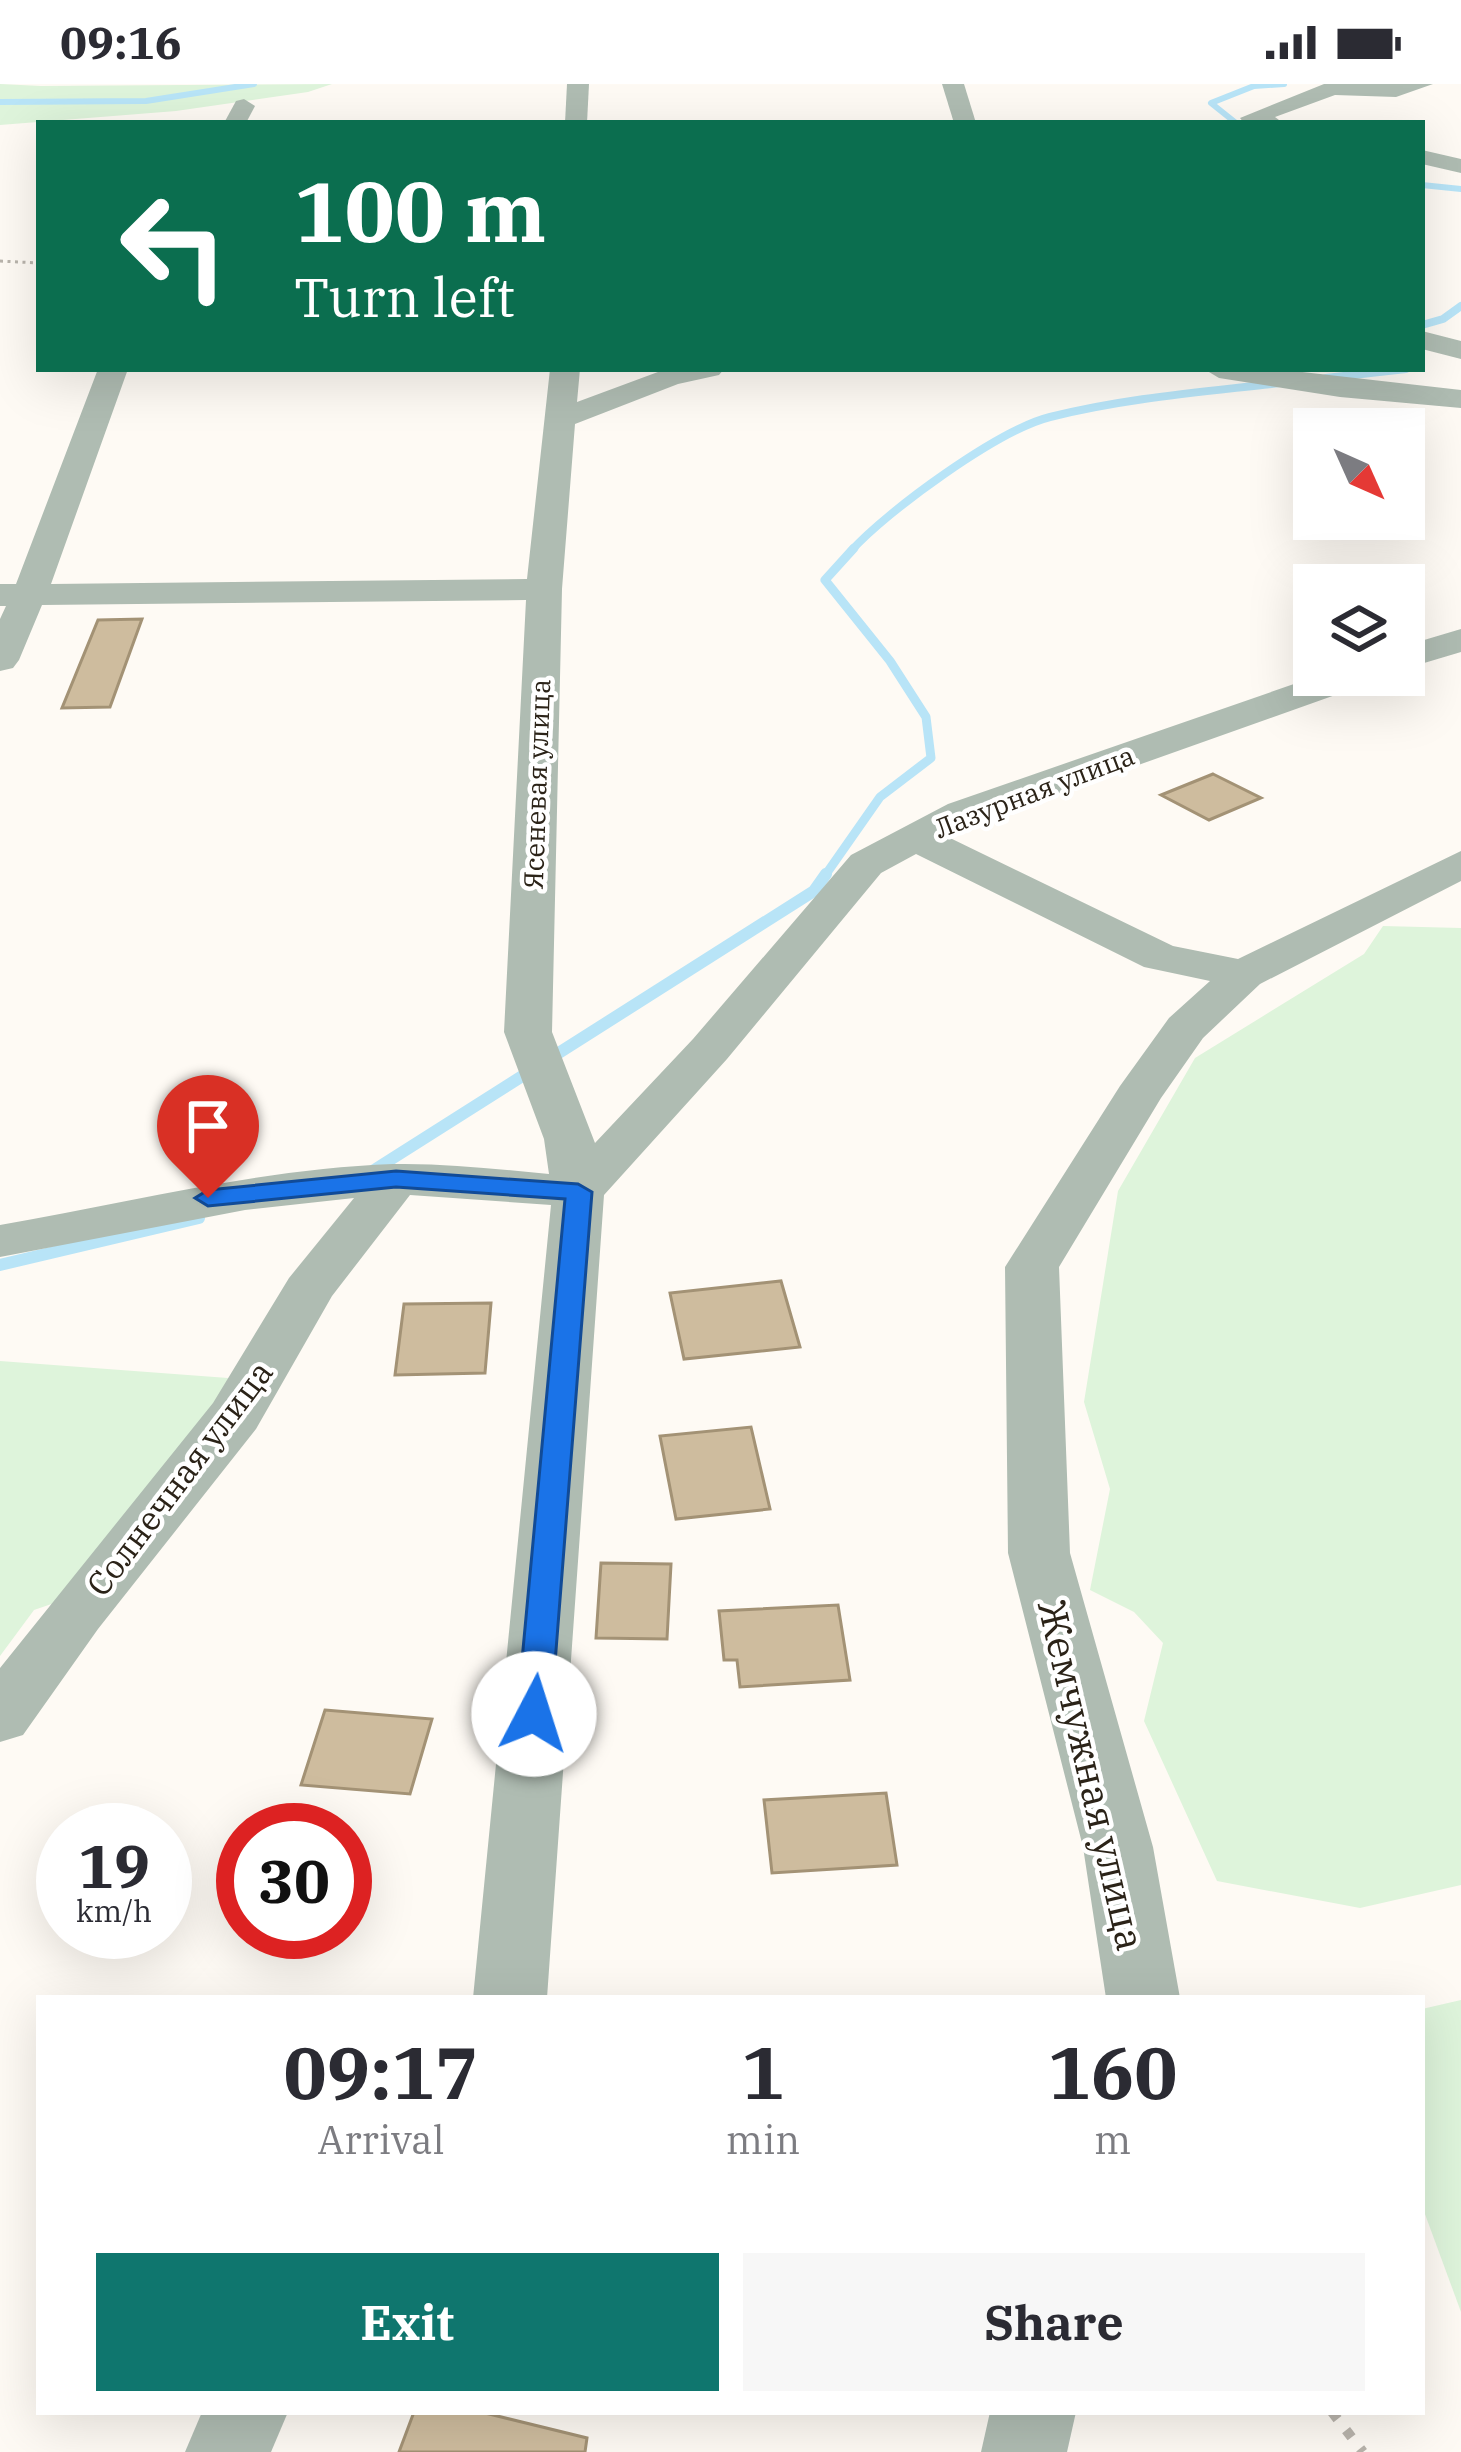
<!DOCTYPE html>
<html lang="en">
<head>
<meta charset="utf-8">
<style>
  :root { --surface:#fff; --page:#f7f7f7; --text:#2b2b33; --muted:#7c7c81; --accent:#0f766e }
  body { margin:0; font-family:"IBM Plex Serif",serif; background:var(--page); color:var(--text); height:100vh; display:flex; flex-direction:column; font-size:45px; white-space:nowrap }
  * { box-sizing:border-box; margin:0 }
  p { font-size:39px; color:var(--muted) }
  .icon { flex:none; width:66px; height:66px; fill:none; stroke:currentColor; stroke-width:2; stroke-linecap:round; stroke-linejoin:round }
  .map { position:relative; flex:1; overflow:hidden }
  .panel { position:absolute; left:36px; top:1911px; width:1389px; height:420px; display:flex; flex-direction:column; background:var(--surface); border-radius:0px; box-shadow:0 12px 48px #0002 }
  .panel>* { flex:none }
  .guide { position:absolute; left:36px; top:36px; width:1389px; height:252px; border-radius:0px; box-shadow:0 12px 48px #0002; background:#0b6e4f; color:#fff; overflow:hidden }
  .needle { width:78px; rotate:135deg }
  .fabs { position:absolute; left:1293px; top:324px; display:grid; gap:24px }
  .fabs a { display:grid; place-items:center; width:132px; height:132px; border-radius:0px; background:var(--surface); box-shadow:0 12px 48px #0002; font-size:60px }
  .speed { position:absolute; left:36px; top:1719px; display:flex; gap:24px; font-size:60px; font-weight:700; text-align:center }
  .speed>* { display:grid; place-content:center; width:156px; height:156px; border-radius:50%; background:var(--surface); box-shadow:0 12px 48px #0002; line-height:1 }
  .speed small { font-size:30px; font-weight:400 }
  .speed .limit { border:18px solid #d22; background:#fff; color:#111 }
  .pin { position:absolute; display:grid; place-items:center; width:102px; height:102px; color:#fff; margin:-123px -51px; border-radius:50% 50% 50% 0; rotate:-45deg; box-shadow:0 0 12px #0007 }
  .pin .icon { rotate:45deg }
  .me { position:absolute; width:132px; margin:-66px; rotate:5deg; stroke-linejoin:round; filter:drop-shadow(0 0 9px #0008) }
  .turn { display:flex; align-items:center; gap:42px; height:252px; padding:0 60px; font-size:54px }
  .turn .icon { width:156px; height:156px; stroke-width:2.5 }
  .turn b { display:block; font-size:84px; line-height:102px }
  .eta { display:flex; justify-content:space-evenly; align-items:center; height:204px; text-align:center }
  .eta b { font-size:72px; font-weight:700; line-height:84px }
  .action { display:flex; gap:24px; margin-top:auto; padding:24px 60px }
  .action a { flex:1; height:138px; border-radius:0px; background:var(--accent); color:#fff; font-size:48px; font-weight:700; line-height:138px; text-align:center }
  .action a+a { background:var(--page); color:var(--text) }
  .status { display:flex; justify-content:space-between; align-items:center; height:84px; padding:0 60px; background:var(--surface); direction:ltr }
  .status svg { height:33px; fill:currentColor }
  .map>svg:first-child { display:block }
  .green { fill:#def4db }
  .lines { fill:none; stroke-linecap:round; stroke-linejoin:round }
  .stream-far3 { stroke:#b8e4f7; stroke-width:6 }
  .stream-far2 { stroke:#b8e4f7; stroke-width:8 }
  .stream-far1 { stroke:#b8e4f7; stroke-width:9 }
  .stream { stroke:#b8e4f7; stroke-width:12 }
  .building { fill:#cebc9e; stroke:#a39275; stroke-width:3 }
  .path-far1 { stroke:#b9b4ac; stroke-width:3; stroke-dasharray:3 4.5; stroke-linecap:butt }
  .path { stroke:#b9b4ac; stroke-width:10; stroke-dasharray:9 14; stroke-linecap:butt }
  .minor { fill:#afbcb2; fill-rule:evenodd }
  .route { fill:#1a73e8; stroke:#114b97; stroke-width:3 }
  .labels { text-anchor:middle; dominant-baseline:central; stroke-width:9; stroke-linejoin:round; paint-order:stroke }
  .far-street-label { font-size:27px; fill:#2b2318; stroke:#fff }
  .street-label { font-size:33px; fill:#2b2318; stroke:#fff }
  .near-street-label { font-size:39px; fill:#2b2318; stroke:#fff }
</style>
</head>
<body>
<div class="status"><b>09:16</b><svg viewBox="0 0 49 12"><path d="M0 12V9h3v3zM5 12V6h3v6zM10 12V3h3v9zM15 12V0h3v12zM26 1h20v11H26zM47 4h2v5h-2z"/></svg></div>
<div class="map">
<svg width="1461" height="2368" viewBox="0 0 1461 2368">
  <rect width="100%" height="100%" fill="#fefaf4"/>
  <!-- green -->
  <g class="green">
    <path d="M0,0l41,2 291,-2 -24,8 -132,19 -176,14z"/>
    <path d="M1383,842l78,2v957l-101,23 -143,-27 -73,-160 19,-78 -29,-31 -44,-22 20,-101 -26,-87 34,-211 77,-133 169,-104z"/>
    <path d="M0,1277l228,17 -14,44 -145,176 -35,12 -34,46z"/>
    <path d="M1461,1916v312l-39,-106v-197z"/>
  </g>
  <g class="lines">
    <!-- stream-far3 -->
    <g class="stream-far3">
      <path d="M0,18l146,-1 108,-17"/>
      <path d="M1236,39l-25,-20 43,-17 30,-2"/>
      <path d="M1422,101l39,4"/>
    </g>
    <!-- stream-far2 -->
    <g class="stream-far2">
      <path d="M1422,241l21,-6 18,-13"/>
      <path d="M1326,294l80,-9"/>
      <path d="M851,467c36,-40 147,-121 199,-134 75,-19 153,-25 230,-34"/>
    </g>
    <!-- stream-far1 -->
    <path class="stream-far1" d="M824,793l56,-80 51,-39 -5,-41 -36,-56 -65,-81 29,-32"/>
    <!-- stream -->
    <g class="stream">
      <path d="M371,1088l443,-281 12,-17"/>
      <path d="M0,1181l199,-47"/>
    </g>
  </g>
  <!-- building -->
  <g class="building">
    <path d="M142,535l-32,88 -48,1 36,-88z"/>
    <path d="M1213,690l48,24 -52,22 -48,-25z"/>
    <path d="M781,1197l19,66 -116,12 -14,-66z"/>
    <path d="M491,1219l-6,70 -90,2 9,-71z"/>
    <path d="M751,1343l19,82 -94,10 -16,-83z"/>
    <path d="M601,1479l70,1 -4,75 -71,-1z"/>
    <path d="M838,1521l12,75 -110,7 -3,-27h-13l-5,-49z"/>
    <path d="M325,1626l107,9 -22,75 -109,-9z"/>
    <path d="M886,1709l11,72 -125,8 -8,-73z"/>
    <path d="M414,2328h67l106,26 -2,14h-186z"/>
  </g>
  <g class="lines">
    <!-- path-far1 -->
    <path class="path-far1" d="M0,177l39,2"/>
    <!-- path -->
    <path class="path" d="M1332,2328l31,40"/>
    <!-- minor -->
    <g class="minor">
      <path d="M567,0h22l-2,39h-22z"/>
      <path d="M942,0h22l12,39h-22z"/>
      <path d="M1324,0h109l-37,13 -61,-2 -60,22 8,6h-39l-4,-5z"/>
      <path d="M244,15l11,7 -9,17h-22l12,-22z"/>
      <path d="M1422,66l39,9v14l-39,-9z"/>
      <path d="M1422,247l39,10v18l-39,-10z"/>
      <path d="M98,285h30l-77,215 476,-5 23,-210h30l-3,33 89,-33h58l-5,6 -41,9 -103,40 -13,165 -10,443 43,111 98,-104 158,-184 97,-51 372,-129h55l-6,8 -391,139 -30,15 225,109 65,13 223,-108v30l-201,103 -57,54 -42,60 -102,169 11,286 83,294 27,151h-74l-23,-151 -75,-294 -3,-286 115,-181 49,-68 41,-37 -66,-14 -228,-113 -35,19 -154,186 -123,136 -57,803h-74l78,-793 -141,-10 -78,101 -76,133 -158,200 -75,106 -23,7v-74l213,-265 76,-125 65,-80 -109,12 -245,47v-32c130,-23 260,-56 393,-61 52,-1 104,5 156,10l-5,-35 -40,-107 22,-432 -484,5 -23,55 -6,8 -13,3v-52l6,-13h-6v-22h16z"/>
      <path d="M1204,285h72l185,21v18l-121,-11 -121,-19z"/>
      <path d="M1461,545v23l-57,17v-23z"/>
      <path d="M202,2328h86l-17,40h-86z"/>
      <path d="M990,2328h86l-9,40h-86z"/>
    </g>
  </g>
  <!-- route -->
  <path class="route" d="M396,1087l182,13 14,8 -41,522 -5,9 -12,3 -12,-3 -5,-9 48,-515 -169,-12 -188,19 -13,-8 13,-8z"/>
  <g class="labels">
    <!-- far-street labels -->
    <g class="far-street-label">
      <text transform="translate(536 700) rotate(-88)">Ясеневая улица</text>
      <text transform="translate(1034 707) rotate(-21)">Лазурная улица</text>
    </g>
    <!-- street labels -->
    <g class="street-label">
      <text transform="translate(179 1394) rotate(-53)">Солнечная улица</text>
    </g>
    <!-- near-street labels -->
    <g class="near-street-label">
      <text transform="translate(1092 1691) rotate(77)">Жемчужная улица</text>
    </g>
  </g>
</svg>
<div class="fabs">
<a><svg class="needle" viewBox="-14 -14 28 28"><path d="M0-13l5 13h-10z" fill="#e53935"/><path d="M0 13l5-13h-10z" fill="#7c7c81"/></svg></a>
<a><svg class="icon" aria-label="layers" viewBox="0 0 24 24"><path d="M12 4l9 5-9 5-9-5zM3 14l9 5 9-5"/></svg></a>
</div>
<div class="speed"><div>19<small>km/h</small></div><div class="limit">30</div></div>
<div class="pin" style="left:208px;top:1114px;background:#d93025"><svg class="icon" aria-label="arrive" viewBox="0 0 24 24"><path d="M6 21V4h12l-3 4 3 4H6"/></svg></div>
<svg class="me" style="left:534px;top:1630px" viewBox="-20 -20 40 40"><circle r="19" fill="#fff"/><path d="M0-13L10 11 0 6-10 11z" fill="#1a73e8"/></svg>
<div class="guide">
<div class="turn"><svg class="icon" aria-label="left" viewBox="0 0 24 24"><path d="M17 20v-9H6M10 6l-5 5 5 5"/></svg><div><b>100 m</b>Turn left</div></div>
</div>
<section class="panel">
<div class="eta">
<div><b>09:17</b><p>Arrival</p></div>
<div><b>1</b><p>min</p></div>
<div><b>160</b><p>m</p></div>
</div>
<div class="action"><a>Exit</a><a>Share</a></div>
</section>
</div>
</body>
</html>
